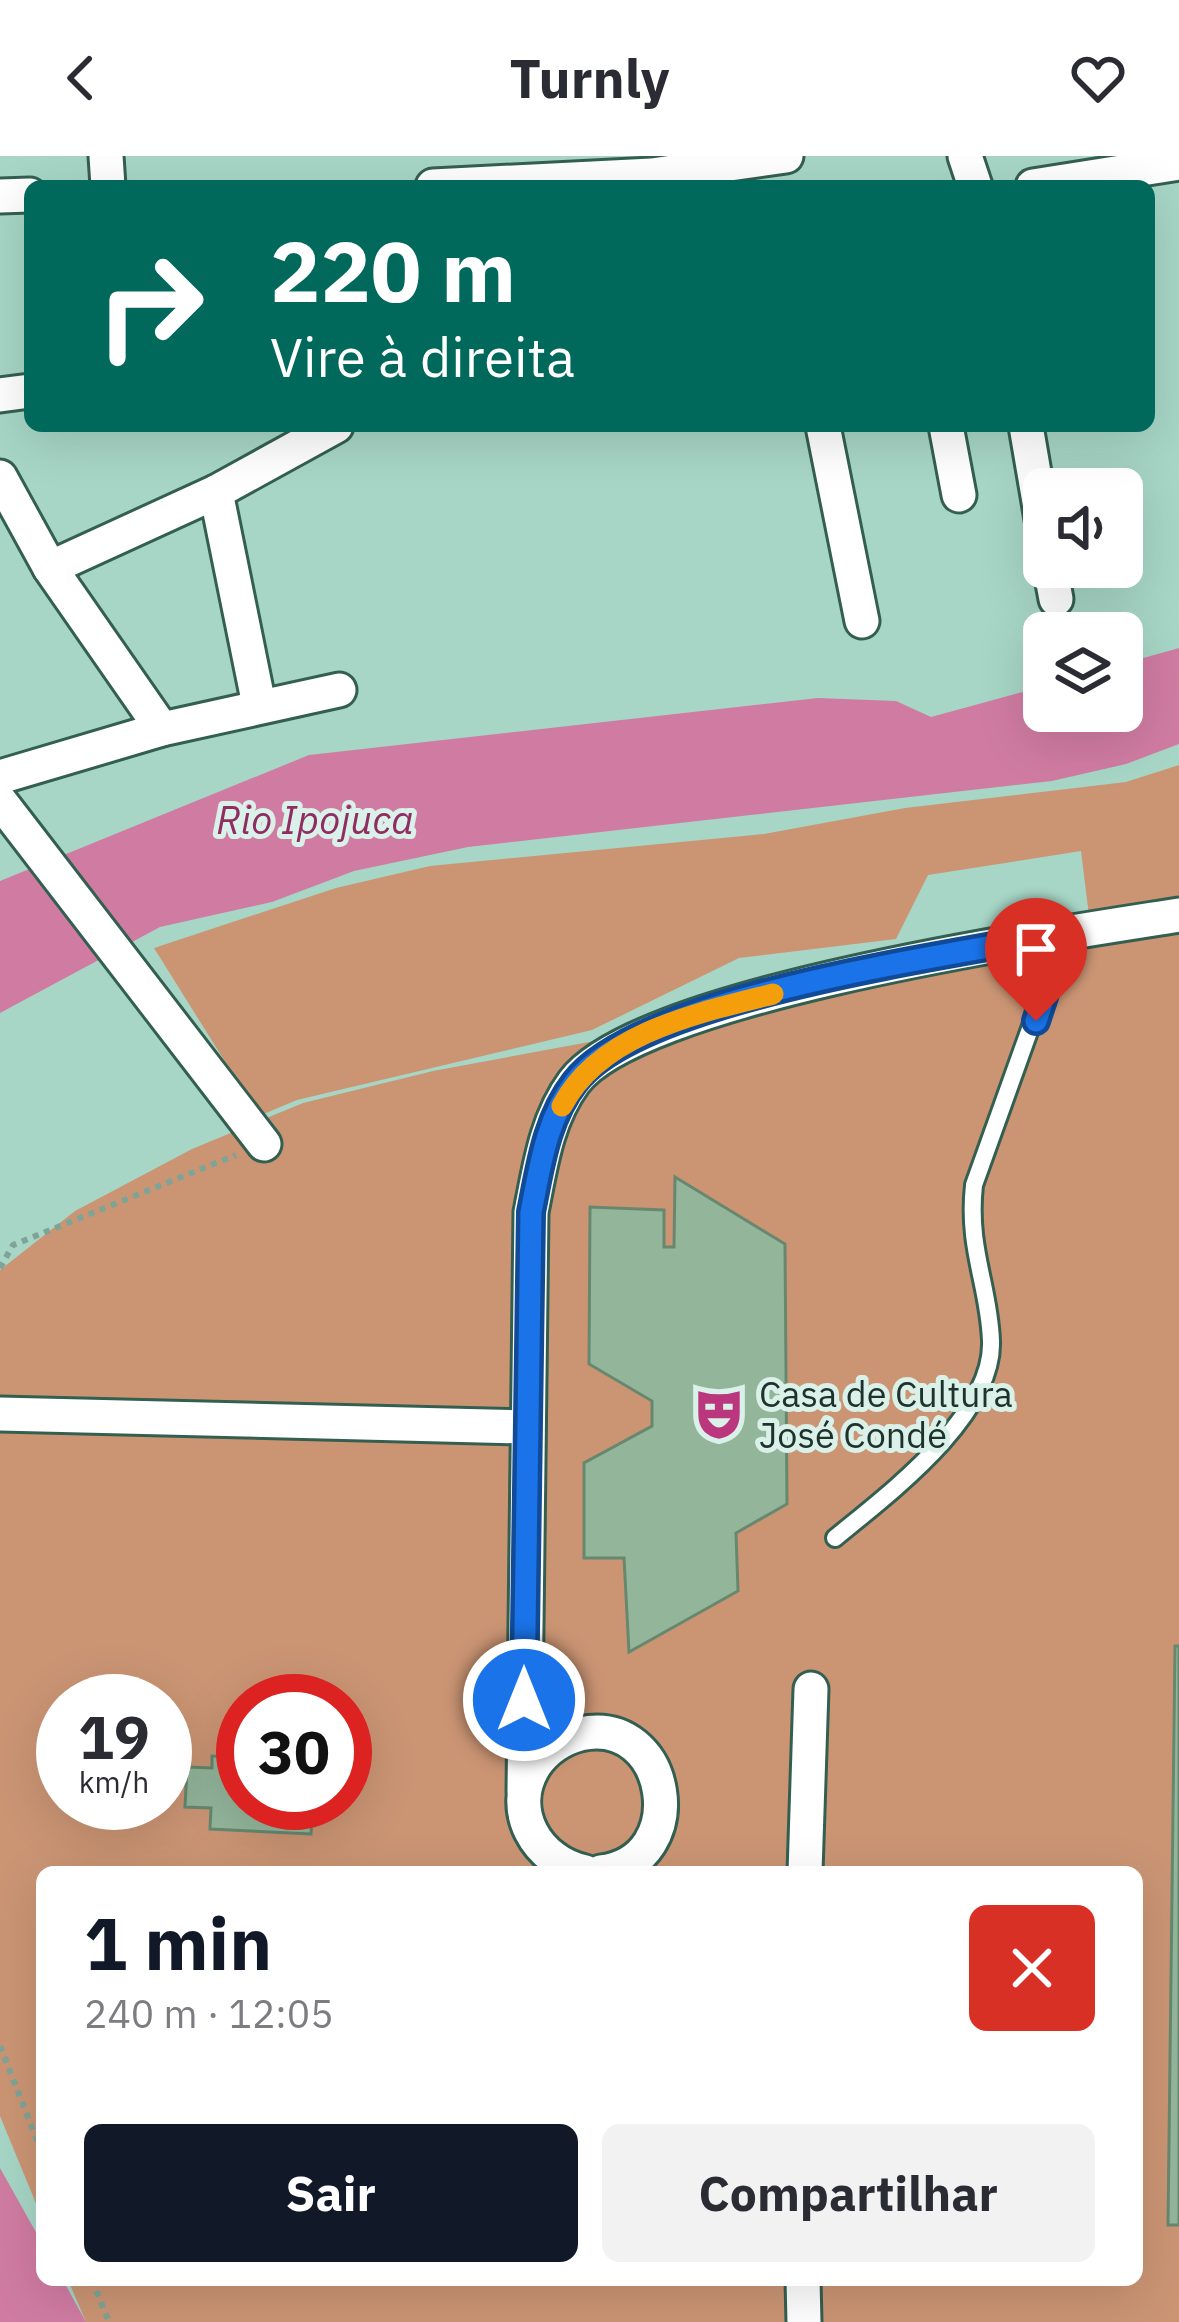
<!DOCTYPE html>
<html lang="pt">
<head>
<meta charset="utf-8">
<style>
  :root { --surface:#fff; --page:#f2f2f3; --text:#2b2b33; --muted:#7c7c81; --accent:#111827 }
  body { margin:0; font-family:"IBM Plex Sans",sans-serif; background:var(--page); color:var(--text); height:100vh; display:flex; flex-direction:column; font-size:45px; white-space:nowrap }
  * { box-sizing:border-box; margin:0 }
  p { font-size:39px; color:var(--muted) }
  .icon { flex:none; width:66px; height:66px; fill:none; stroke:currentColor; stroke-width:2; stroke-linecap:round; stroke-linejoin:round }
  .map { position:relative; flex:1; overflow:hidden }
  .sheet { position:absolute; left:36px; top:1710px; width:1107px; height:420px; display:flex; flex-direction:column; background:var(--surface); border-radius:18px; box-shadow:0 12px 48px #0002 }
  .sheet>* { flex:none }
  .banner { position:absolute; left:24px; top:24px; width:1131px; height:252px; border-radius:18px; box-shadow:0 12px 48px #0002; background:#00695c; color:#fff; overflow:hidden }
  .tools { position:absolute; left:1023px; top:312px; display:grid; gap:24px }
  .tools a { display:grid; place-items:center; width:120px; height:120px; border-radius:18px; background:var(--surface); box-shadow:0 12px 48px #0002; font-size:60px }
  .speed { position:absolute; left:36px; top:1518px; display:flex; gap:24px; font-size:60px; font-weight:700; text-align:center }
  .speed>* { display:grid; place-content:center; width:156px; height:156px; border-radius:50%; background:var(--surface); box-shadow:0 12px 48px #0002; line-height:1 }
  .speed small { font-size:30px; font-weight:400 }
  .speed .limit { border:18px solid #d22; background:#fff; color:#111 }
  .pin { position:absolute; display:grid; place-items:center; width:102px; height:102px; color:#fff; margin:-123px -51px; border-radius:50% 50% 50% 0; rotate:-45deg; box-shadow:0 0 12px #0007 }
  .pin .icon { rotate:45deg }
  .me { position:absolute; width:132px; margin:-66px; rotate:0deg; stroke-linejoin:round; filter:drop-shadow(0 0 9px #0008) }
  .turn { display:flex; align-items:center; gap:42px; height:252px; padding:0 48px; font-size:54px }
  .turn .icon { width:156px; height:156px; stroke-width:2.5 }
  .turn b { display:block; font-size:84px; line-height:102px }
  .round { display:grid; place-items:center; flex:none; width:126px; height:126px; border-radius:18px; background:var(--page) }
  .headline { display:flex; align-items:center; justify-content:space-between; height:204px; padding:0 48px }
  h1 { font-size:72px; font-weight:700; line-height:90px; color:var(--accent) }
  .primary-button { display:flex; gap:24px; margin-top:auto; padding:24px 48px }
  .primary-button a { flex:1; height:138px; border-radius:18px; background:var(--accent); color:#fff; font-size:48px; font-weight:700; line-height:138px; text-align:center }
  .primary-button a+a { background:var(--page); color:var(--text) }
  header { display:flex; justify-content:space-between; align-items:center; height:156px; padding:0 48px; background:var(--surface); font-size:54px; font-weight:700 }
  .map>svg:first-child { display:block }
  .green { fill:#cb9574; fill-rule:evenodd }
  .water { fill:#d07ca2 }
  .building { fill:#93b69b; stroke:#67886f; stroke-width:3 }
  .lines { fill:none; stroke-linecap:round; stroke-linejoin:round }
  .lane-casing { stroke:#335f51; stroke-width:22 }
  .street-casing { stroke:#335f51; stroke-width:39 }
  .path { stroke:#7ea497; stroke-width:6; stroke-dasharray:6 6; stroke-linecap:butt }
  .lane { stroke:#fff; stroke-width:16 }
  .street { stroke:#fff; stroke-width:33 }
  .route-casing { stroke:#114b97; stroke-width:30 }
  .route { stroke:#1a73e8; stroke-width:21 }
  .slow { stroke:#f59e0b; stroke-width:21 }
  .labels { text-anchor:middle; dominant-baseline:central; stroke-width:10; stroke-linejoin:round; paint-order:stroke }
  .poi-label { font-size:36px; fill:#1e312b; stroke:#d9f1e8; text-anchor:start }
  .water-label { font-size:39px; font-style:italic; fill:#902c61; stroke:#d9f1e8 }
</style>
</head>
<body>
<header><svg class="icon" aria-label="back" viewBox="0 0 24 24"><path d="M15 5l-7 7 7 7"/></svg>Turnly<svg class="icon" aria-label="heart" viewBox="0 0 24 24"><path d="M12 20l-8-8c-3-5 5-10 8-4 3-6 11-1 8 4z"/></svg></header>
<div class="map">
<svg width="1179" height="2166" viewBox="0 0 1179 2166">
  <rect width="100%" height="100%" fill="#a7d6c6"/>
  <!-- green -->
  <g class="green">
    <path d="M1179,609v138l-90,13 -8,-65 -153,24 -32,64 -157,19 -147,72 -295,70 -38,16 -105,-168 182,-60 94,-22 334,-32 141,-26 221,-26z"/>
    <path d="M1179,775v1391h-1093l-18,-42h1069v-408h-1095v346l-42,-102v-846l75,-59 117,-62 111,-46 130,-32 275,-51 312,-69zM63,1545h102v102h-102zM243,1545h102v102h-102z"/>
  </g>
  <!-- water -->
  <g class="water">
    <path d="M1179,492v96l-53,20 -74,17 -584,66 -114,24 -82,31 -112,25 -160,86v-132l309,-126 509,-57 78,3 35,16 113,-31v25h78v-47z"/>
    <path d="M0,2012l42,75v37h21l23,42h-86z"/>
  </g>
  <!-- building -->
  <g class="building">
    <path d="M675,1021l110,67 2,260 -51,29 2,58 -109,61 -5,-94h-40v-95l68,-37v-25l-63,-37 1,-157 74,3v37h10z"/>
    <path d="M1175,1490h4v579h-11z"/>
    <path d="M212,1600l31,2v45h70l-2,31 -101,-5 1,-21 -26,-1 2,-40 25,1z"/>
  </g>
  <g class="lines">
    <!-- lane casing -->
    <g class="lane-casing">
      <path id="lane" d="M835,1382c52,-43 159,-122 156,-197 -2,-56 -24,-92 -17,-156l90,-251"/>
    </g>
    <!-- street casing -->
    <g class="street-casing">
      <g id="street">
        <path d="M106,0l2,30"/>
        <path d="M965,0l10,30"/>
        <path d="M433,30l219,-11 134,-19"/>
        <path d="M1033,30l146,-23"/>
        <path d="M0,40l30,-1"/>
        <path d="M0,239l30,-4"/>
        <path d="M823,270l39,195"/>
        <path d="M946,270l13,69"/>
        <path d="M1026,270l18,105"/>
        <path d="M0,321l50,91 112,161"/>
        <path d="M216,336l43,213"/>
        <path d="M1050,411l6,32"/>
        <path d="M50,412l166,-76 120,-66"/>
        <path d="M0,621l162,-48 177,-39"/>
        <path d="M0,645l264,343"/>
        <path d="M0,1258l525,13"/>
        <path d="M524,1635l7,-579c9,-45 15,-92 43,-130 66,-88 486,-148 605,-167"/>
        <path d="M585,1716c-48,-10 -79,-62 -50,-107 11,-16 26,-26 45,-31 91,-20 114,127 21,138"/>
        <path d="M805,1716l6,-183"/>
        <path d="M803,2124l1,42"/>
      </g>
    </g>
    <!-- path -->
    <g class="path">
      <path d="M0,1112l13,-23 223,-90"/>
      <path d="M0,1890l42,107"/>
      <path d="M92,2124l17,42"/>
    </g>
    <!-- lane -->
    <use href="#lane" class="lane"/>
    <!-- street -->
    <use href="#street" class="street"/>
  </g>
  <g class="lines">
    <!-- route casing -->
    <g class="route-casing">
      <path id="route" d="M524,1544l7,-488c9,-44 15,-93 44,-130 66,-86 380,-127 490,-149l-29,88"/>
    </g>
    <!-- route -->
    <use href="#route" class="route"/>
    <!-- slow -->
    <path class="slow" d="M562,950c38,-73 136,-93 211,-112"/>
  </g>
  <!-- icons -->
  <defs>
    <g id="theatre-bare" transform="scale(4.14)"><path d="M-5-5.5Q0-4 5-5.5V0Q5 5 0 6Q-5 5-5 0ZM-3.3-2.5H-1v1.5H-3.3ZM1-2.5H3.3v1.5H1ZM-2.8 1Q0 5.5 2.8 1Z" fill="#ba377d" stroke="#d9f1e8" stroke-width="2.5" paint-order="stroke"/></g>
  </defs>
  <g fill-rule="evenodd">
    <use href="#theatre-bare" x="719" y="1258"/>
  </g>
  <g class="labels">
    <!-- poi labels -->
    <g class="poi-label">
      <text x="759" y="1237">Casa de Cultura<tspan x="759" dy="41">José Condé</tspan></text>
    </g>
    <!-- water labels -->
    <g class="water-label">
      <text x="315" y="663">Rio Ipojuca</text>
    </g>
  </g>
</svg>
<div class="tools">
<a><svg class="icon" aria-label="sound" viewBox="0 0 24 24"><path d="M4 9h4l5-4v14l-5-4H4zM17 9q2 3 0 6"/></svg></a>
<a><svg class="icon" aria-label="layers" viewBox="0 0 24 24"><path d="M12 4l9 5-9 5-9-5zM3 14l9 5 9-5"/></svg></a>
</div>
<div class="speed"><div>19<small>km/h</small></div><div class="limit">30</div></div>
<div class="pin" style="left:1036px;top:865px;background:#d93025"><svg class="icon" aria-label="arrive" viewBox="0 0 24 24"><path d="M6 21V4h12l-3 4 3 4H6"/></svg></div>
<svg class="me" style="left:524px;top:1544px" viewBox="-20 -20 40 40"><circle r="17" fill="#1a73e8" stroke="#fff" stroke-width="3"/><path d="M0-11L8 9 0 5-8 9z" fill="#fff"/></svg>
<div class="banner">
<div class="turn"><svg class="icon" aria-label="right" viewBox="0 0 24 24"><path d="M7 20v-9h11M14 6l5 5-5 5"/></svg><div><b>220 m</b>Vire à direita</div></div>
</div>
<section class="sheet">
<div class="headline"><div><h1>1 min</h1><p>240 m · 12:05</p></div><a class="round" style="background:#d93025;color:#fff"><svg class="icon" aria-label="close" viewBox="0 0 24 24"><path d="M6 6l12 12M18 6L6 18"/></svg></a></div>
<div class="primary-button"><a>Sair</a><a>Compartilhar</a></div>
</section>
</div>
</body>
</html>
